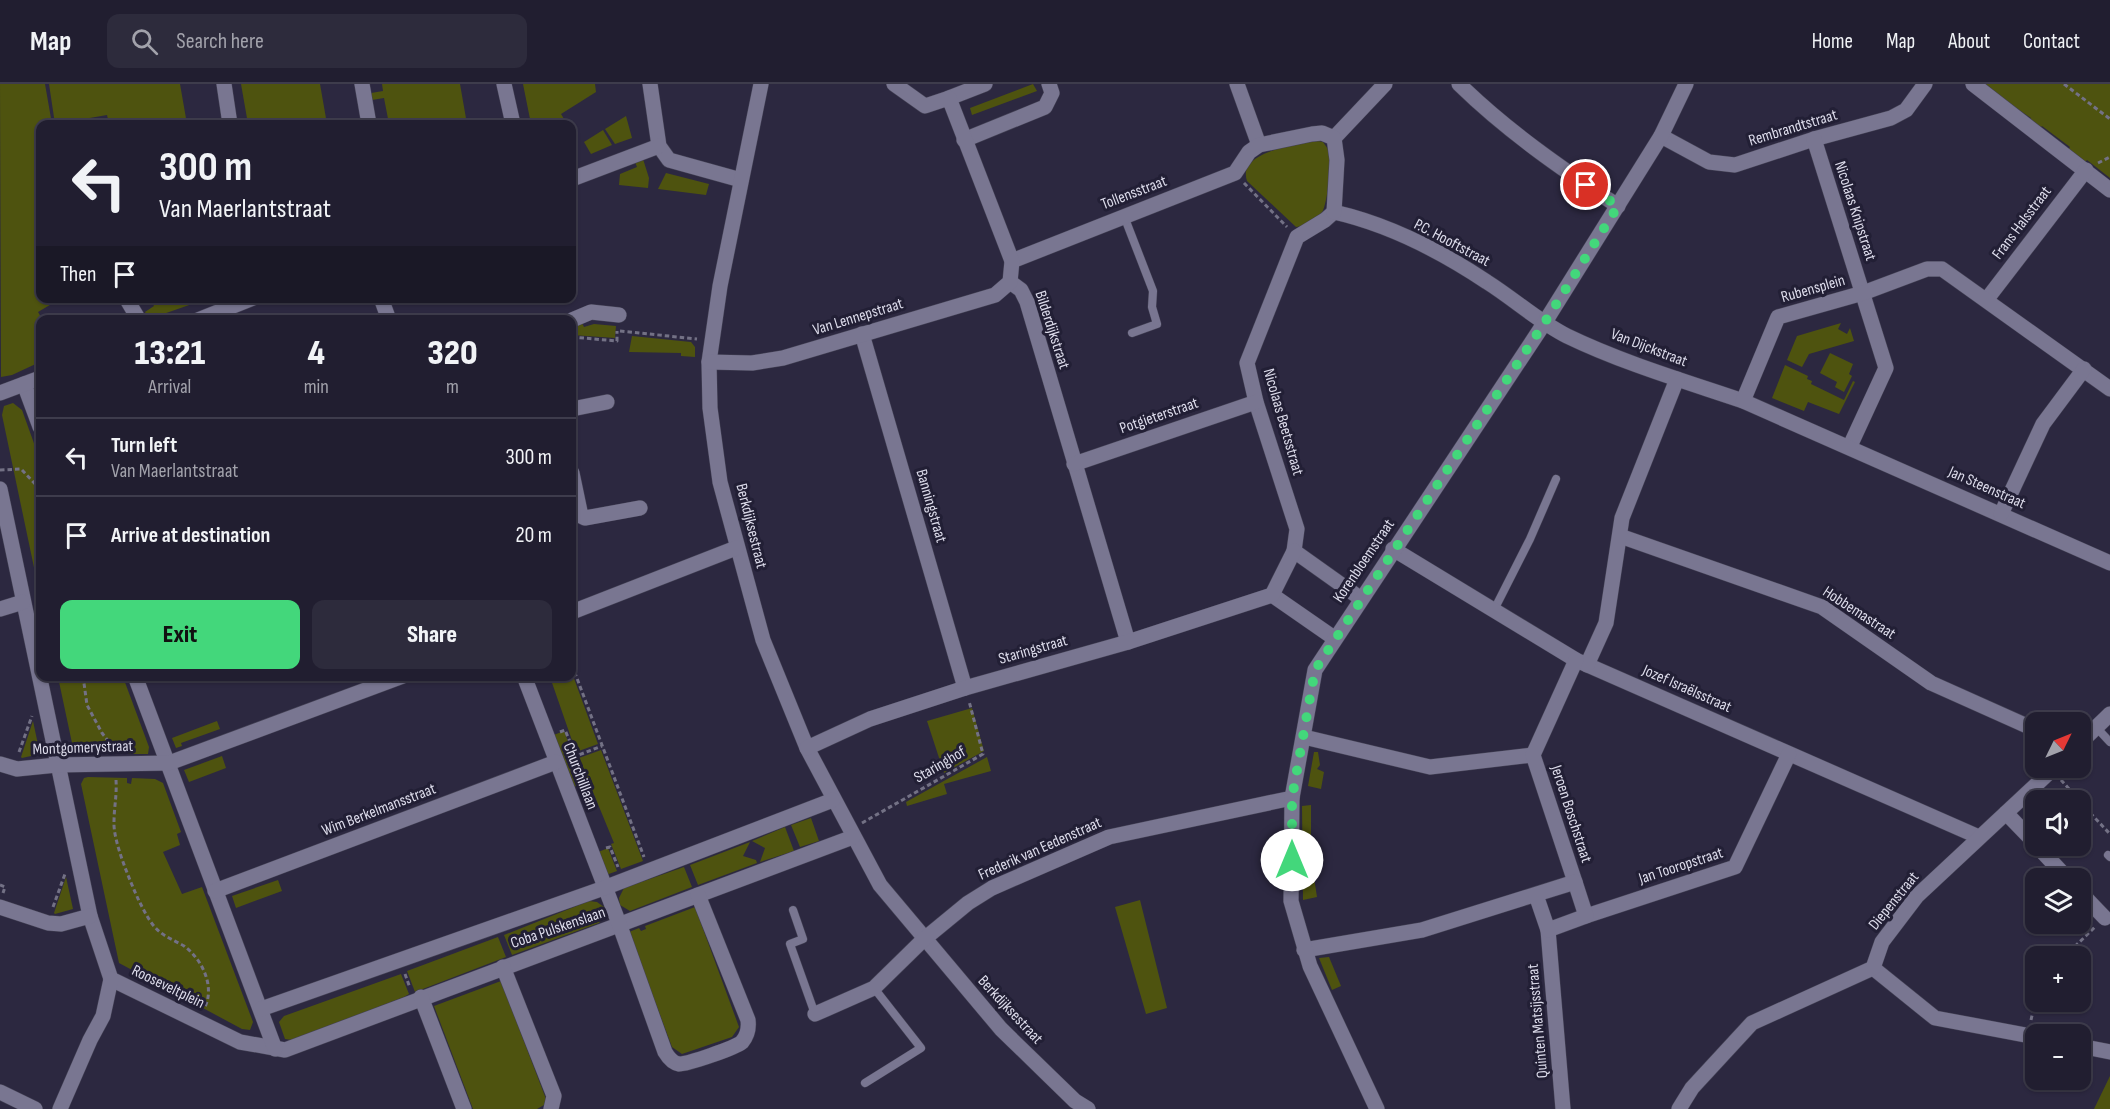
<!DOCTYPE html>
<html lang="en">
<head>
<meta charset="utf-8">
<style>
  :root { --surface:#211e30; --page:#2d2b3c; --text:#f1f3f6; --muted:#a2a2ab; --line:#3e3c4c; --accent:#43d77b }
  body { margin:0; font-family:"Sofia Sans Condensed",sans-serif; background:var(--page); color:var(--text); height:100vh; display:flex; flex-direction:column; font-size:22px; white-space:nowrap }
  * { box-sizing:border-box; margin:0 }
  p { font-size:20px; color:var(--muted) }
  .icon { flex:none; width:33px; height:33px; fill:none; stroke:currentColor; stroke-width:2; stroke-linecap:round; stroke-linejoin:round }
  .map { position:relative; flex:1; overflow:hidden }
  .sheet { position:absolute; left:36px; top:231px; width:540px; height:366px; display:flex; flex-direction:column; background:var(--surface); border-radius:12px; box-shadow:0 2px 4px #0004,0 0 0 2px var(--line) }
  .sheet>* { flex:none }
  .top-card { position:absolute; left:36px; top:36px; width:540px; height:183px; border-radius:12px; box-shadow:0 2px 4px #0004,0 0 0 2px var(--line); background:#211e30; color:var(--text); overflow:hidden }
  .needle { width:39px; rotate:47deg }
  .controls { position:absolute; left:2025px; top:628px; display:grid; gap:12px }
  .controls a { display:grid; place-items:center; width:66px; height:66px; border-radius:12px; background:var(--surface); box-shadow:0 2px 4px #0004,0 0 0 2px var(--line); font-size:30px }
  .pin { position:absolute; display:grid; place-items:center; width:51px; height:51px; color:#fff; margin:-26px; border:3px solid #fff; border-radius:50%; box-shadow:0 2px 6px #0007 }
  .me { position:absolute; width:66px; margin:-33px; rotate:0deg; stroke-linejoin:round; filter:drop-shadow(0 0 4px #0008) }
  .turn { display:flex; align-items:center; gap:21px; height:126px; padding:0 24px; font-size:27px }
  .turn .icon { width:78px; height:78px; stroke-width:2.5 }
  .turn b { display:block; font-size:42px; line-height:51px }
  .then { display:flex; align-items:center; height:57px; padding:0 24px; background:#0003; gap:12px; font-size:22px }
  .eta { display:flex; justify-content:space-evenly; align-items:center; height:102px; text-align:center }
  .eta b { font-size:36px; font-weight:800; line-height:42px }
  .cta { display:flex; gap:12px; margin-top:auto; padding:12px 24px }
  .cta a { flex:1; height:69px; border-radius:12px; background:var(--accent); color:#111; font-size:24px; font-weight:800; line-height:69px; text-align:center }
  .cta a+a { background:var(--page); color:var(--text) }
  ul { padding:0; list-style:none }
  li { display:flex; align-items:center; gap:18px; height:78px; padding:0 24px; border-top:2px solid var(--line) }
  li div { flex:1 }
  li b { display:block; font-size:22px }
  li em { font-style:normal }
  header { display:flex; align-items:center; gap:36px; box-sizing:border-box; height:84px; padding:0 30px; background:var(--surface); border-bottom:2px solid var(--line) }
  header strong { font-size:28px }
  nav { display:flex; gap:33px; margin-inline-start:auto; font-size:21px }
  .search { width:420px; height:54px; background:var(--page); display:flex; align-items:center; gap:15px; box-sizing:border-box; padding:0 21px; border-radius:12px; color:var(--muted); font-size:22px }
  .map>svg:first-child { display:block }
  .green { fill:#4e530f }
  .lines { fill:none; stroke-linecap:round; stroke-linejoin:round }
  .lane-casing { stroke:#444255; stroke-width:9 }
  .street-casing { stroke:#444255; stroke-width:16 }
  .path { stroke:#737185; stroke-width:3; stroke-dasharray:4.5 3; stroke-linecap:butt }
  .lane { stroke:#797691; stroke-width:8 }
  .street { stroke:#797691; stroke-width:15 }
  .route { stroke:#43d77b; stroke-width:10; stroke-dasharray:0 18 }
  .labels { text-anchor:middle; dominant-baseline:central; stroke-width:6; stroke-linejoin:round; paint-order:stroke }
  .street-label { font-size:16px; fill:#dddceb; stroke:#221f35 }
</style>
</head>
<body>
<header>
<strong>Map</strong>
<div class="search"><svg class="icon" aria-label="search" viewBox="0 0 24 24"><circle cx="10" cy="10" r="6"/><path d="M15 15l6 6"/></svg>Search here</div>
<nav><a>Home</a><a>Map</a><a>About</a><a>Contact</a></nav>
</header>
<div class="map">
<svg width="2110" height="1025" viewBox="0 0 2110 1025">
  <rect width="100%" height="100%" fill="#2c2840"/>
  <!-- green -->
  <g class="green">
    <path d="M0,0h45l7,40h-12v174l20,1 -22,13 4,7 -2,43 -28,13 -11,2z"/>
    <path d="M49,0h131l7,40h-78l-2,-9 -52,9z"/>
    <path d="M241,0h79l7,40h-79z"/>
    <path d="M382,0h78l7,40h-78l-5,-26 -12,2 -1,-7 12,-2z"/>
    <path d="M523,0h72l1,8 -35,22 6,10h-36z"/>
    <path d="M1033,0l4,7 -65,24 -2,-7z"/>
    <path d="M1985,0h125v94l-23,-18 -2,2 -17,-12 2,-3 -28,-21 -2,2 -10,-8 1,-2 -39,-26 1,-2z"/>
    <path d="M626,32l6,22 -17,6 -10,-15z"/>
    <path d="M603,46l9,15 -21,9 -7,-12z"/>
    <path d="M1313,56l10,2 7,10c1,10 -2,54 -9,62 -5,6 -17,12 -25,13l-49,-46c-10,-29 47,-35 66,-41z"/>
    <path d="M643,75l6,19 -1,10 -29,-3 1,-11 17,-7 -2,-5z"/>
    <path d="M666,89l43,11 -3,11 -48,-6z"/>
    <path d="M150,215h42l3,4 -46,16 -4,-7 9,-6z"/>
    <path d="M582,239l2,4 10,-3 22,2 -1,12 -43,-3v-8z"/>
    <path d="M1841,239l-3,6 9,5 3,-6 4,13 -45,13 -7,13 -15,-7 10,-24z"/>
    <path d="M632,252l59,6 4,5v10l-14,-1v-3l-52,-1z"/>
    <path d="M1830,269l23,11 -4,10 3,2 -8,16 -9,-5 2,-5 -17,-9z"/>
    <path d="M1785,281l23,11 -1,3 5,2 -1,3 33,16 9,-19 2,1 -16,32 -31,-12 -4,9 -32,-13z"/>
    <path d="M13,319l9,7 18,50v136l-38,-181 2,-9z"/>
    <path d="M572,589l26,71 -22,8 -26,-75 22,-1z"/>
    <path d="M58,593h65l26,70 -1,7h-62l-10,-5 -4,-6z"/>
    <path d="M972,624l12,43 -40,22 -17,-52z"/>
    <path d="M33,637l7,33 -18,4 -1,-1z"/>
    <path d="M217,637l3,8 -39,14 1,3 -6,2 -4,-10z"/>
    <path d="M564,647l20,52 -13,5 -20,-52z"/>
    <path d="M601,666l42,111 -22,8 -10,-25 3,-1 -35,-85z"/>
    <path d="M1314,668h4l2,13 -3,4 7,3 -3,17 -13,-3z"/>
    <path d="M222,672l4,12 -37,14 -5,-12z"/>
    <path d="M987,673l4,14 -47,13 3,10 -40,12 -1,-4z"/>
    <path d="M88,693l39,1v5l4,1 1,-6 23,1 8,4 18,49 -4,2 3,11 -17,7 19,42 20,-7 51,135 -3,8 -8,-1 -123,-66 -38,-179 3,-6z"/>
    <path d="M1311,721v53l6,39 -14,3 -1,-94z"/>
    <path d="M811,734l8,23 -19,6 -9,-22z"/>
    <path d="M785,743l9,24 -34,11 5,-14 -13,-7z"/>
    <path d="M750,758l-7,14 13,4 1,3 -59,22 -8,-20z"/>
    <path d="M608,764l9,23 -11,4 -10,-22z"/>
    <path d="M684,783l8,20 -62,24 -10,-6 -1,-7 5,-10z"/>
    <path d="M66,793l7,32 -18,5 -1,-1z"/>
    <path d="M278,796l4,11 -46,17 -4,-12z"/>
    <path d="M1140,816l27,108 -21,6 -31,-107z"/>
    <path d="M589,817l8,1 7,5v9l-5,7 -87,32 -8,-20z"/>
    <path d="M695,823l44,120 -7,10 -50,17 -10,-7 -43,-115 10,-4 2,3 5,-2 -1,-3z"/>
    <path d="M498,853l8,20 -91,35 -8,-21z"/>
    <path d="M1329,873l12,29 -9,4 -13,-32z"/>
    <path d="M401,890l8,20 -5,3 -112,43 -7,-1 -6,-17 5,-6z"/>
    <path d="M501,897l45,118 -2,6 -7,4h-64l-39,-103z"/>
    <path d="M2110,992v33h-16z"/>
  </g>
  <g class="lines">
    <!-- lane casing -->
    <g class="lane-casing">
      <g id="lane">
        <path d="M1124,132l29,75 -1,16 5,17 -25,9"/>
        <path d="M1494,526l36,-71 26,-60"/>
        <path d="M2096,643l14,15"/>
        <path d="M2108,771l2,2"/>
        <path d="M793,826l10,29 -13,5 25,70"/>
        <path d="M865,999l56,-35 -47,-60"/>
      </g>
    </g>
    <!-- street casing -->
    <g class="street-casing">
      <g id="street">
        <path d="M224,0l6,40"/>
        <path d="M362,0l7,40"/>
        <path d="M504,0l9,40"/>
        <path d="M650,0l9,62 10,14 72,20"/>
        <path d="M761,0l-41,202 -11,76 1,46 10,74 43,158 44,108 73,137 121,144 74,72 13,8"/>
        <path d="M1237,0l22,61"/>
        <path d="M1459,0c48,47 103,85 159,122"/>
        <path d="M1973,0l137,106"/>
        <path d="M949,14l36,-14"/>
        <path d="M1661,52l48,26 26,3 79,-26 77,-21 15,-8 19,-26"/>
        <path d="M1334,54l51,-54"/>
        <path d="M1814,55l72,229 -36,78"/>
        <path d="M964,56l81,-33 7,-14 -3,-9"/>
        <path d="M572,95l87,-33"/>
        <path d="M1334,128l-9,8 -28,17 -50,126 9,39 41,127 -3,22 66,47"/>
        <path d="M1334,128c53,12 108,40 153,70 27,17 52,40 80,54 56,27 117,45 176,65"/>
        <path d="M1012,177l223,-88 14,-21 10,-7 53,-11 10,-1 12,5 3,22 -3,52"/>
        <path d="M1010,198l11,8 6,12 101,340"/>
        <path d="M126,214l13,22"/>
        <path d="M381,214l8,22"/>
        <path d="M1987,215l99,-129"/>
        <path d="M198,236l55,-22"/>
        <path d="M572,236l19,-8 28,3"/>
        <path d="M862,250l103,354"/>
        <path d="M709,278l43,1 31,-5 212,-63 15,-13 2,-21 -63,-163 -24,8 -31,-22"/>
        <path d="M24,300l16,43"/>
        <path d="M2110,305l-168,-120h-15l-64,24 -85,24 -35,84 367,162"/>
        <path d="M0,309l40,-15"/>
        <path d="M572,325l35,-7"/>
        <path d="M1074,380l182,-62"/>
        <path d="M572,389l9,43 4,2 55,-10"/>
        <path d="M0,405l90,427 21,63 129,63 45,8 568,-213"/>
        <path d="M2001,430l42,-90 41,-55"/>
        <path d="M1620,452l202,71 109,76 105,47"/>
        <path d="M1393,465l183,111 403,177"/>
        <path d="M1272,511l62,43"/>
        <path d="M0,525l23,-7"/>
        <path d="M572,528l164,-64"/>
        <path d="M1587,581l19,-42 16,-105 55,-139"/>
        <path d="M135,592l140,373"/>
        <path d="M524,592l96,250 45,126c3,5 7,11 14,12 9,0 56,-16 63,-22 6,-7 7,-14 6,-22l-50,-125"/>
        <path d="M1304,653l126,30 103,-12"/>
        <path d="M2080,659l30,-29"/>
        <path d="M807,664l63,-29 95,-31 163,-46 144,-47 22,-44"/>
        <path d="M0,680l17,5 40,-4 112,-2 234,-87"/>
        <path d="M2006,729l30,31"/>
        <path d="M2037,762l31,33"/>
        <path d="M1575,798l-42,-127 43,-95"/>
        <path d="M215,807l341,-129"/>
        <path d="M2080,808l25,26"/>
        <path d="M0,823l48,16 13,1 29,-8"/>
        <path d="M1586,832l149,-49 54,-113"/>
        <path d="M1548,846l15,179"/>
        <path d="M1304,866l118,-20 153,-48 11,34 -38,14 -12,-35"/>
        <path d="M503,883l51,129 -3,13"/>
        <path d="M1873,884l62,50 101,19"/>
        <path d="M421,913l43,112"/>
        <path d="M261,925l343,-121 229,-88"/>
        <path d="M815,930l59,-26 49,-48 45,-37 24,-15 117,-51 183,-39"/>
        <path d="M2080,962l30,6"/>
        <path d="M0,1008l35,17"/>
        <path d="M60,1025l30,-69 13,-24 8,-37"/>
        <path d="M1377,1025l-67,-143 -19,-65 1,-103 23,-128 230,-348 116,-186 25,-52"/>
        <path d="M1679,1025l13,-21 60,-65 121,-55 9,-26 35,-46 137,-128"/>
      </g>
    </g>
    <!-- path -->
    <g class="path">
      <path d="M2064,0l46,35"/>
      <path d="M2098,79l12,-6"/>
      <path d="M1244,99l43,44"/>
      <path d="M620,247l77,8"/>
      <path d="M572,253l45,4v-10"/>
      <path d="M0,386l21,-1 17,18 2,11"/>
      <path d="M572,581l72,192"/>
      <path d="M83,592l4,29 15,28 13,17"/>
      <path d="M560,648l5,-2 11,26 26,-10"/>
      <path d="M19,668l13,-36"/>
      <path d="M576,672l11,28 -4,1"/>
      <path d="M116,696c1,15 -2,28 -2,42 -1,20 17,61 25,79 6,11 11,23 21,31 7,6 16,9 24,14 18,13 31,40 21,61"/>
      <path d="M2061,696l19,21"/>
      <path d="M2080,718l30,32"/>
      <path d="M862,739l121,-69 -14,-53"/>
      <path d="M606,764l4,-1 8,20"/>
      <path d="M0,801l5,2 -2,6"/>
      <path d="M53,823l12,-33"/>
      <path d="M2064,873l31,-30"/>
      <path d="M405,890l5,14"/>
      <path d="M2031,936l5,-22"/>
    </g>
    <!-- lane -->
    <use href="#lane" class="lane"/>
    <!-- street -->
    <use href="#street" class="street"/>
  </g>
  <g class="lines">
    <!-- route -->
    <path class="route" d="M1292,776v-62l23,-128 230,-348 73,-116 -32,-21"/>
  </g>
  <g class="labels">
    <!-- street labels -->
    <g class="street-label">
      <text transform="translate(1793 44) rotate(-17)">Rembrandtstraat</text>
      <text transform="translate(1134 109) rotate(-21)">Tollensstraat</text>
      <text transform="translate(1855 127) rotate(72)">Nicolaas Knipstraat</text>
      <text transform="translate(2022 139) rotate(-53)">Frans Halsstraat</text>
      <text transform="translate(1452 159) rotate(28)">P.C. Hooftstraat</text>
      <text transform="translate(1813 205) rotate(-16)">Rubensplein</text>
      <text transform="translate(858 233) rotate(-17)">Van Lennepstraat</text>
      <text transform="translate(1052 246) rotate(72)">Bilderdijkstraat</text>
      <text transform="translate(1649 264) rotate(21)">Van Dijckstraat</text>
      <text transform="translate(1159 332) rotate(-19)">Potgieterstraat</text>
      <text transform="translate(1283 338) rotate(74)">Nicolaas Beetsstraat</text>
      <text transform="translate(1987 404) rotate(24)">Jan Steenstraat</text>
      <text transform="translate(931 422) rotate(74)">Banningstraat</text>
      <text transform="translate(751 442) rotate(76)">Berkdijksestraat</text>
      <text transform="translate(1364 477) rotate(-56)">Korenbloemstraat</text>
      <text transform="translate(1859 529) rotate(33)">Hobbemastraat</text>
      <text transform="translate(1033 566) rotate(-16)">Staringstraat</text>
      <text transform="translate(1687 605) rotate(24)">Jozef Israëlsstraat</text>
      <text transform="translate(83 664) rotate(-2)">Montgomerystraat</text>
      <text transform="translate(940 681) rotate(-30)">Staringhof</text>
      <text transform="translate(580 692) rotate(69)">Churchilllaan</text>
      <text transform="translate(379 726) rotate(-21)">Wim Berkelmansstraat</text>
      <text transform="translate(1571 730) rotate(72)">Jeroen Boschstraat</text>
      <text transform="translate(1040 765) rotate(-24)">Frederik van Eedenstraat</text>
      <text transform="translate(1681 782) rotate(-18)">Jan Tooropstraat</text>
      <text transform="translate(1894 817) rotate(-51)">Diepenstraat</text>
      <text transform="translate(558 844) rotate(-19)">Coba Pulskenslaan</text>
      <text transform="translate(168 903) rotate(26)">Rooseveltplein</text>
      <text transform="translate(1010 926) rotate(47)">Berkdijksestraat</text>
      <text transform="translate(1538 937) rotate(-95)">Quinten Matsijsstraat</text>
    </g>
  </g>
</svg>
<div class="controls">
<a><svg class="needle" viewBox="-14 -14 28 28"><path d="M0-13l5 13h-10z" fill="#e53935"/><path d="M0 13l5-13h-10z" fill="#a2a2ab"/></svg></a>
<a><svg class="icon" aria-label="sound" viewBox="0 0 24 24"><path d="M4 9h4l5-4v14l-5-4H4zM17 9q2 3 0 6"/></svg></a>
<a><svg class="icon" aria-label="layers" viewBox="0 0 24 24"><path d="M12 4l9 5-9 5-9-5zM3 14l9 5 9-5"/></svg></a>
<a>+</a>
<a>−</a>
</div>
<div class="pin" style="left:1586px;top:101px;background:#d93025"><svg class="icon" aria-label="arrive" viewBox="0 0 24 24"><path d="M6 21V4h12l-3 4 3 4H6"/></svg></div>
<svg class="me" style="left:1292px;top:776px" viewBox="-20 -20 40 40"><circle r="19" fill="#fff"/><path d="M0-13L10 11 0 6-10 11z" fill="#43d77b"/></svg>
<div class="top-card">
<div class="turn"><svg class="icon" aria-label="left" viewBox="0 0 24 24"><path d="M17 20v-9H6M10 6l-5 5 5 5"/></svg><div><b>300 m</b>Van Maerlantstraat</div></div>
<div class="then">Then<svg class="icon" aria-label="arrive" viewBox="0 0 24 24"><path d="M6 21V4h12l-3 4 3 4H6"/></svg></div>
</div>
<section class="sheet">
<div class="eta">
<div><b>13:21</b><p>Arrival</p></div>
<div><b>4</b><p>min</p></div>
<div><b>320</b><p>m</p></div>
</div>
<ul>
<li><svg class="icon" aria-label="left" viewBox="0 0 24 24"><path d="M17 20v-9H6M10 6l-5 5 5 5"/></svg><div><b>Turn left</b><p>Van Maerlantstraat</p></div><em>300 m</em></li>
<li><svg class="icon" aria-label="arrive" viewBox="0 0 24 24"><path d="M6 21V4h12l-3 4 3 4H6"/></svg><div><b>Arrive at destination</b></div><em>20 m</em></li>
</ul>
<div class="cta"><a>Exit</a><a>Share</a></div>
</section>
</div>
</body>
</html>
